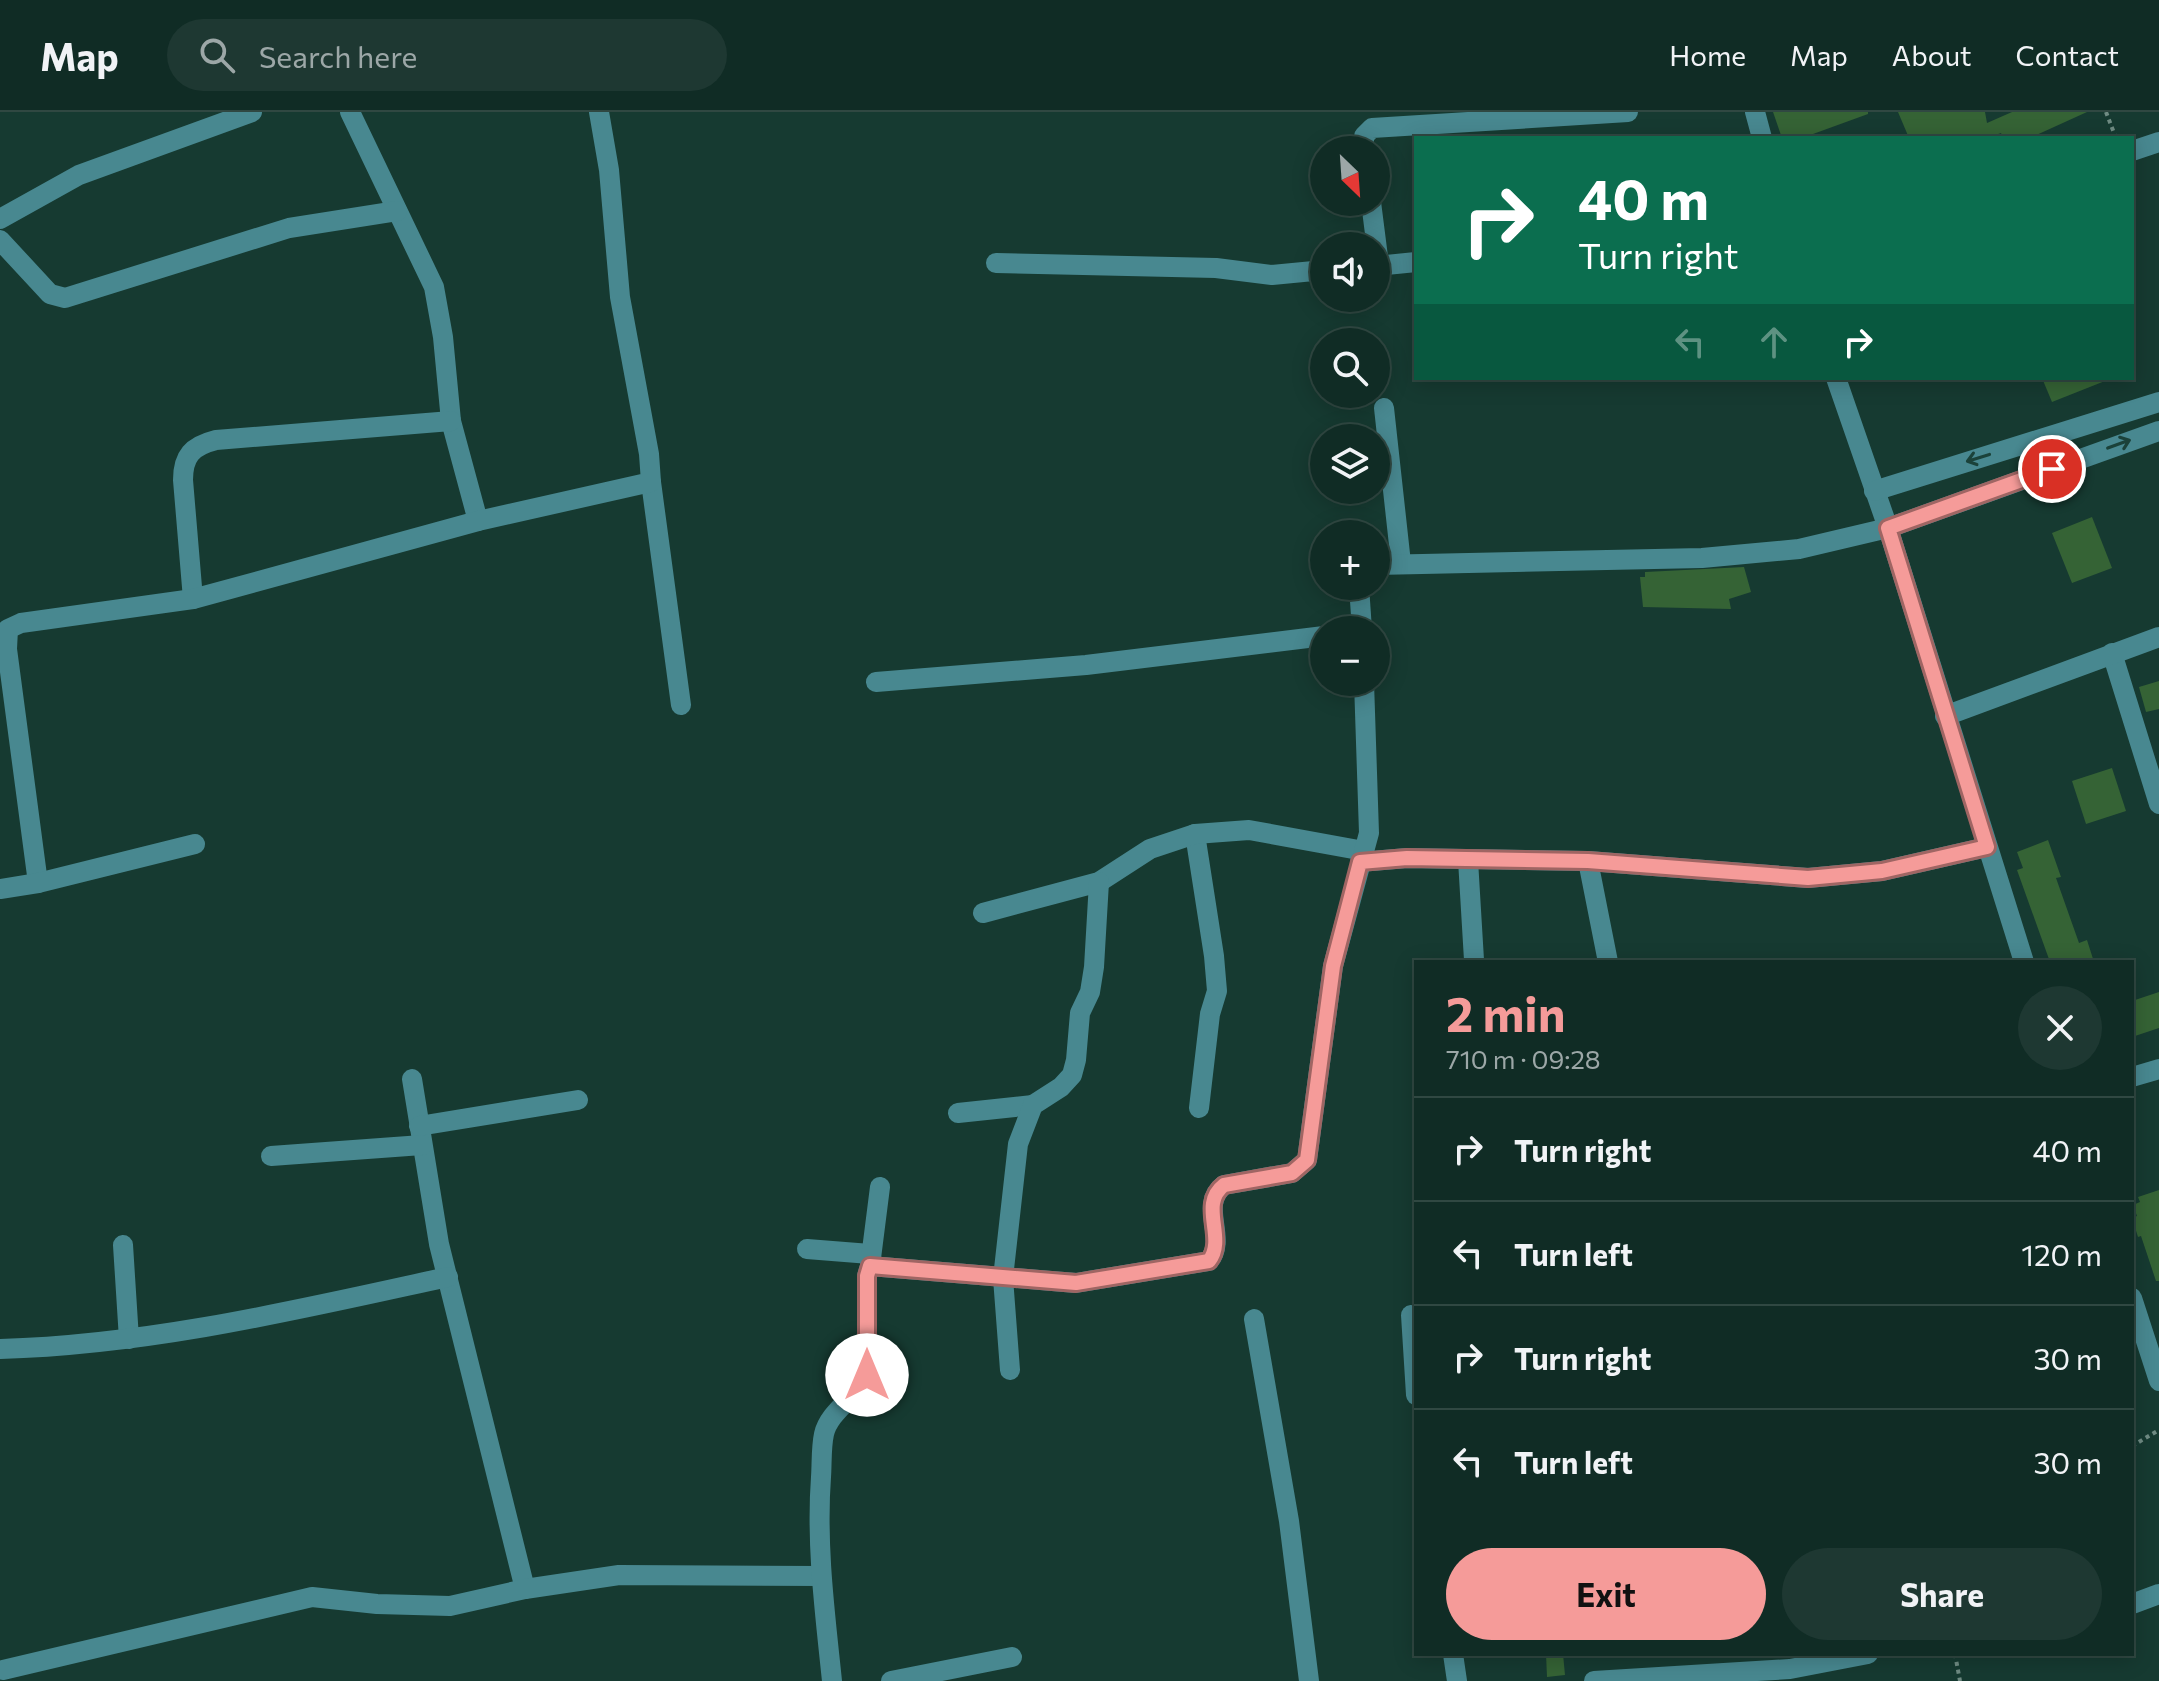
<!DOCTYPE html>
<html lang="en">
<head>
<meta charset="utf-8">
<style>
  :root { --surface:#102c25; --page:#1e3832; --text:#f1f3f6; --muted:#9ca7a7; --line:#304842; --accent:#f59b99 }
  body { margin:0; font-family:Commissioner,sans-serif; background:var(--page); color:var(--text); height:100vh; display:flex; flex-direction:column; font-size:30px; white-space:nowrap }
  * { box-sizing:border-box; margin:0 }
  p { font-size:26px; color:var(--muted) }
  .icon { flex:none; width:44px; height:44px; fill:none; stroke:currentColor; stroke-width:2; stroke-linecap:round; stroke-linejoin:round }
  .map { position:relative; flex:1; overflow:hidden }
  .drawer { position:absolute; left:1414px; top:848px; width:720px; height:696px; display:flex; flex-direction:column; background:var(--surface); border-radius:0px; box-shadow:0 4px 20px #0003,0 0 0 2px var(--line) }
  .drawer>* { flex:none }
  .banner { position:absolute; left:1414px; top:24px; width:720px; height:244px; border-radius:0px; box-shadow:0 4px 20px #0003,0 0 0 2px var(--line); background:#0b6e4f; color:#fff; overflow:hidden }
  .needle { width:52px; rotate:155deg }
  .tools { position:absolute; left:1310px; top:24px; display:grid; gap:16px }
  .tools a { display:grid; place-items:center; width:80px; height:80px; border-radius:50%; background:var(--surface); box-shadow:0 4px 20px #0003,0 0 0 2px var(--line); font-size:40px }
  .pin { position:absolute; display:grid; place-items:center; width:68px; height:68px; color:#fff; margin:-34px; border:4px solid #fff; border-radius:50%; box-shadow:0 2px 8px #0007 }
  .me { position:absolute; width:88px; margin:-44px; rotate:0deg; stroke-linejoin:round; filter:drop-shadow(0 0 6px #0008) }
  .turn { display:flex; align-items:center; gap:28px; height:168px; padding:0 32px; font-size:36px }
  .turn .icon { width:104px; height:104px; stroke-width:2.5 }
  .turn b { display:block; font-size:56px; line-height:68px }
  .lanes { display:flex; align-items:center; height:76px; padding:0 32px; background:#0003; justify-content:center; gap:40px; direction:ltr }
  .lanes .off { opacity:.35 }
  .round { display:grid; place-items:center; flex:none; width:84px; height:84px; border-radius:42px; background:var(--page) }
  .headline { display:flex; align-items:center; justify-content:space-between; height:136px; padding:0 32px }
  h1 { font-size:48px; font-weight:700; line-height:60px; color:var(--accent) }
  .button { display:flex; gap:16px; margin-top:auto; padding:16px 32px }
  .button a { flex:1; height:92px; border-radius:48px; background:var(--accent); color:#111; font-size:32px; font-weight:700; line-height:92px; text-align:center }
  .button a+a { background:var(--page); color:var(--text) }
  ul { padding:0; list-style:none }
  li { display:flex; align-items:center; gap:24px; height:104px; padding:0 32px; border-top:2px solid var(--line) }
  li div { flex:1 }
  li b { display:block; font-size:30px }
  li em { font-style:normal }
  header { display:flex; align-items:center; gap:48px; box-sizing:border-box; height:112px; padding:0 40px; background:var(--surface); border-bottom:2px solid var(--line) }
  header strong { font-size:38px }
  nav { display:flex; gap:44px; margin-inline-start:auto; font-size:28px }
  .search { width:560px; height:72px; background:var(--page); display:flex; align-items:center; gap:20px; box-sizing:border-box; padding:0 28px; border-radius:44px; color:var(--muted); font-size:30px }
  .map>svg:first-child { display:block }
  .building { fill:#356335 }
  .lines { fill:none; stroke-linecap:round; stroke-linejoin:round }
  .path { stroke:#6f8b83; stroke-width:4; stroke-dasharray:4 4; stroke-linecap:butt }
  .minor { stroke:#488890; stroke-width:20 }
  .oneway { stroke:#1b423a }
  .route-casing { stroke:#9f6563; stroke-width:20 }
  .route { stroke:#f59b99; stroke-width:14 }
</style>
</head>
<body>
<header>
<strong>Map</strong>
<div class="search"><svg class="icon" aria-label="search" viewBox="0 0 24 24"><circle cx="10" cy="10" r="6"/><path d="M15 15l6 6"/></svg>Search here</div>
<nav><a>Home</a><a>Map</a><a>About</a><a>Contact</a></nav>
</header>
<div class="map">
<svg width="2159" height="1569" viewBox="0 0 2159 1569">
  <rect width="100%" height="100%" fill="#163a31"/>
  <!-- building -->
  <g class="building">
    <path d="M1773,0h95v2l-66,24h-20z"/>
    <path d="M1898,0h87l2,11 25,-11h75l-57,26h-27l-2,-5 -8,3v2h-84z"/>
    <path d="M2042,266h68v1l-58,23z"/>
    <path d="M2092,405l20,51 -40,15 -20,-50z"/>
    <path d="M1744,455l7,25 -22,7 2,10 -88,-2 -3,-30h5v-5z"/>
    <path d="M2159,569v28l-13,3 -7,-25z"/>
    <path d="M2112,656l14,43 -40,13 -14,-43z"/>
    <path d="M2048,728l13,37 -5,1 23,65 8,-3 7,22h-44l-33,-92 6,-2 -6,-16z"/>
    <path d="M2159,880v36l-27,9v-36z"/>
    <path d="M2159,1078v91h-3l-15,-45 -3,1 -6,-19 5,-2 -4,-11 7,-3 -2,-5z"/>
    <path d="M1546,1542h17l2,21 -18,2z"/>
  </g>
  <g class="lines">
    <!-- path -->
    <g class="path">
      <path d="M2106,0l10,26"/>
      <path d="M2132,1334l27,-16"/>
      <path d="M1955,1542l5,27"/>
    </g>
    <!-- minor -->
    <g class="minor">
      <path d="M350,0l84,175 9,50 8,84 27,100"/>
      <path d="M1755,0l7,26"/>
      <path d="M1364,38v-14l8,-8 256,-16"/>
      <path d="M2132,39l27,-9"/>
      <path d="M1371,90l8,63"/>
      <path d="M0,107l79,-44 173,-63"/>
      <path d="M0,128l50,54 15,4 224,-70 108,-17"/>
      <path d="M996,151l220,5 56,7 52,-5"/>
      <path d="M1376,154l40,-4"/>
      <path d="M1836,266l52,150 136,434"/>
      <path d="M1384,296l17,155"/>
      <path d="M651,370l30,223"/>
      <path d="M1874,379l285,-89"/>
      <path d="M1376,453l326,-7 97,-9 89,-21 271,-97"/>
      <path d="M1359,474l3,44"/>
      <path d="M193,487l-10,-119c0,-24 9,-34 33,-40l235,-19"/>
      <path d="M2112,541l47,151"/>
      <path d="M876,570l210,-17 238,-29"/>
      <path d="M1945,604l214,-79"/>
      <path d="M1195,722l19,122 3,35 -7,23 -11,94"/>
      <path d="M1468,748l6,100"/>
      <path d="M1588,749l20,101"/>
      <path d="M1360,750l47,-4 181,3 220,17 74,-7 105,-24"/>
      <path d="M38,771l-31,-234 1,-20 13,-6 172,-24 285,-78 173,-39 -2,-28 -29,-157 -11,-127 -10,-58"/>
      <path d="M0,777l38,-6 157,-39"/>
      <path d="M983,801l116,-31 51,-33 45,-15 54,-4 115,21"/>
      <path d="M2132,965l27,-8"/>
      <path d="M412,967l27,165 86,345"/>
      <path d="M958,1001l75,-8"/>
      <path d="M419,1014l159,-26"/>
      <path d="M271,1044l151,-11"/>
      <path d="M123,1133l6,94"/>
      <path d="M807,1137l63,5"/>
      <path d="M870,1154l10,-79"/>
      <path d="M2132,1186l27,83"/>
      <path d="M1411,1203l5,80"/>
      <path d="M1254,1207l35,202 20,160"/>
      <path d="M0,1237c151,-4 301,-40 448,-72"/>
      <path d="M1010,1258l-7,-92 15,-134 15,-39 28,-18 11,-12 4,-15 4,-47 10,-21 4,-25 5,-85"/>
      <path d="M2132,1492l27,-10"/>
      <path d="M1453,1542l4,27"/>
      <path d="M3,1558l309,-73 65,7 73,2 75,-17 94,-14 202,1"/>
      <path d="M832,1569c-7,-68 -16,-136 -11,-204 1,-14 0,-29 3,-43 5,-23 34,-38 43,-59v-99l3,-10 206,17 133,-22c19,-23 -11,-56 15,-76l68,-12 15,-13 26,-194 36,-133 -5,-151"/>
      <path d="M891,1569l121,-24"/>
      <path d="M1594,1569l196,-12 78,-15"/>
    </g>
  </g>
  <!-- one-way arrows -->
  <defs><path id="oneway-shaft" d="M-6 0H5M1.5-3L5.5 0L1.5 3" fill="none" stroke-width="1.6" stroke-linecap="round" stroke-linejoin="round" transform="scale(2)"/></defs>
  <g class="oneway">
    <use href="#oneway-shaft" transform="translate(2119 332) rotate(-20)"/>
    <use href="#oneway-shaft" transform="translate(1978 346) rotate(163)"/>
  </g>
  <g class="lines">
    <!-- route casing -->
    <g class="route-casing">
      <path id="route" d="M867,1263v-99l3,-10 206,17 133,-22c18,-23 -11,-56 15,-76l68,-12 15,-13 26,-194 27,-104 47,-4 181,3 220,17 74,-7 105,-24 -99,-319 164,-59"/>
    </g>
    <!-- route -->
    <use href="#route" class="route"/>
  </g>
</svg>
<div class="tools">
<a><svg class="needle" viewBox="-14 -14 28 28"><path d="M0-13l5 13h-10z" fill="#e53935"/><path d="M0 13l5-13h-10z" fill="#9ca7a7"/></svg></a>
<a><svg class="icon" aria-label="sound" viewBox="0 0 24 24"><path d="M4 9h4l5-4v14l-5-4H4zM17 9q2 3 0 6"/></svg></a>
<a><svg class="icon" aria-label="search" viewBox="0 0 24 24"><circle cx="10" cy="10" r="6"/><path d="M15 15l6 6"/></svg></a>
<a><svg class="icon" aria-label="layers" viewBox="0 0 24 24"><path d="M12 4l9 5-9 5-9-5zM3 14l9 5 9-5"/></svg></a>
<a>+</a>
<a>−</a>
</div>
<div class="pin" style="left:2052px;top:357px;background:#d93025"><svg class="icon" aria-label="arrive" viewBox="0 0 24 24"><path d="M6 21V4h12l-3 4 3 4H6"/></svg></div>
<svg class="me" style="left:867px;top:1263px" viewBox="-20 -20 40 40"><circle r="19" fill="#fff"/><path d="M0-13L10 11 0 6-10 11z" fill="#f59b99"/></svg>
<div class="banner">
<div class="turn"><svg class="icon" aria-label="right" viewBox="0 0 24 24"><path d="M7 20v-9h11M14 6l5 5-5 5"/></svg><div><b>40 m</b>Turn right</div></div>
<div class="lanes"><svg class="icon off" aria-label="left" viewBox="0 0 24 24"><path d="M17 20v-9H6M10 6l-5 5 5 5"/></svg><svg class="icon off" aria-label="ahead" viewBox="0 0 24 24"><path d="M12 20V5M6 11l6-6 6 6"/></svg><svg class="icon" aria-label="right" viewBox="0 0 24 24"><path d="M7 20v-9h11M14 6l5 5-5 5"/></svg></div>
</div>
<section class="drawer">
<div class="headline"><div><h1>2 min</h1><p>710 m · 09:28</p></div><a class="round"><svg class="icon" aria-label="close" viewBox="0 0 24 24"><path d="M6 6l12 12M18 6L6 18"/></svg></a></div>
<ul>
<li><svg class="icon" aria-label="right" viewBox="0 0 24 24"><path d="M7 20v-9h11M14 6l5 5-5 5"/></svg><div><b>Turn right</b></div><em>40 m</em></li>
<li><svg class="icon" aria-label="left" viewBox="0 0 24 24"><path d="M17 20v-9H6M10 6l-5 5 5 5"/></svg><div><b>Turn left</b></div><em>120 m</em></li>
<li><svg class="icon" aria-label="right" viewBox="0 0 24 24"><path d="M7 20v-9h11M14 6l5 5-5 5"/></svg><div><b>Turn right</b></div><em>30 m</em></li>
<li><svg class="icon" aria-label="left" viewBox="0 0 24 24"><path d="M17 20v-9H6M10 6l-5 5 5 5"/></svg><div><b>Turn left</b></div><em>30 m</em></li>
</ul>
<div class="button"><a>Exit</a><a>Share</a></div>
</section>
</div>
</body>
</html>
